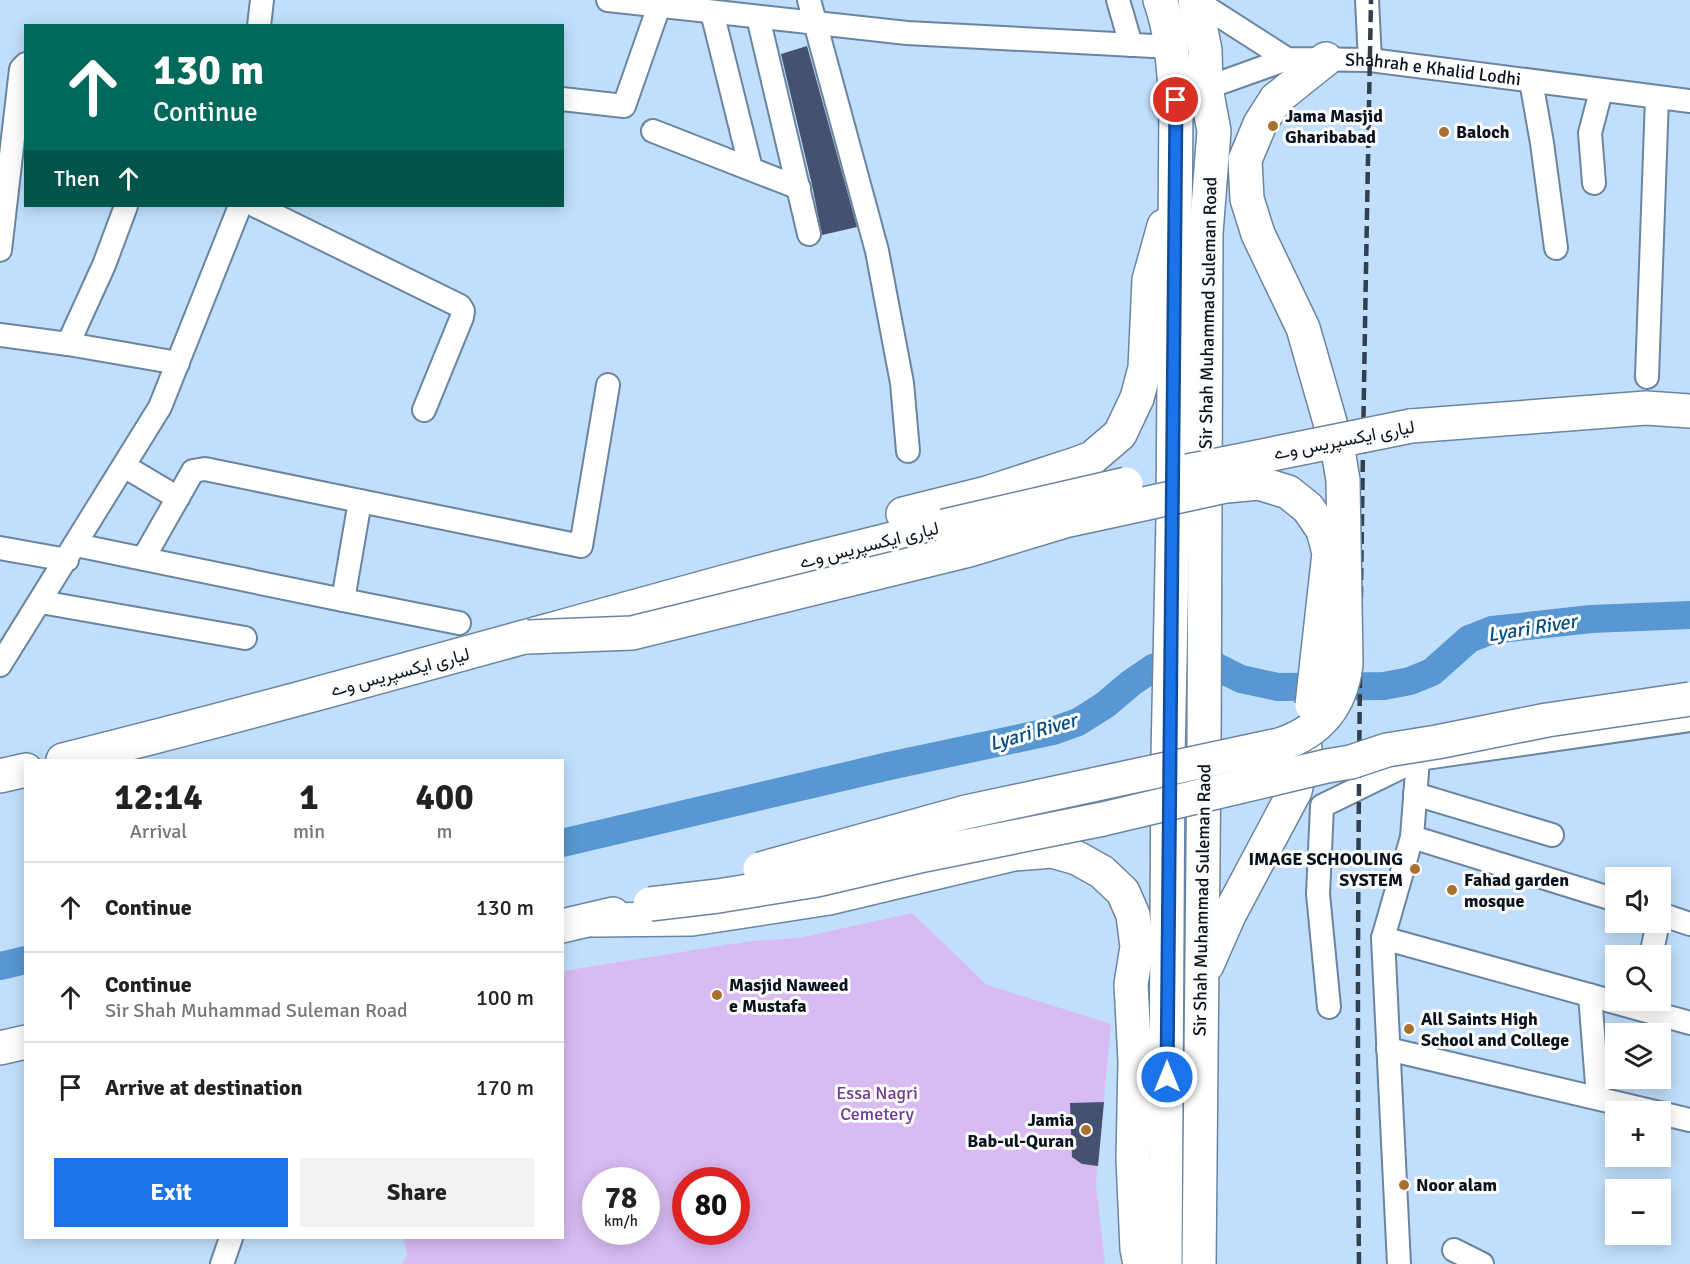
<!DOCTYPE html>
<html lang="en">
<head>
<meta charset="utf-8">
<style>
  :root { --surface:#fff; --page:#f2f2f2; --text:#222; --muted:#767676; --line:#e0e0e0; --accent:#1a73e8 }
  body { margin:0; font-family:Signika,Vazirmatn,sans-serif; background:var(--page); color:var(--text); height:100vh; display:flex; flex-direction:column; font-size:22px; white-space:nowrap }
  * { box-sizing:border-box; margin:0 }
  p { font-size:20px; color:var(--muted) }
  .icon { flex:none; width:33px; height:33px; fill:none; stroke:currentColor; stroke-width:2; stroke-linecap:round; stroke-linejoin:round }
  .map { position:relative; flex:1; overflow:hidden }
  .drawer { position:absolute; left:24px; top:759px; width:540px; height:480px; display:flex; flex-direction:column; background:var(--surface); border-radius:0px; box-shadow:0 3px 15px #0003 }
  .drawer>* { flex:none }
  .banner { position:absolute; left:24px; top:24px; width:540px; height:183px; border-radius:0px; box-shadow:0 3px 15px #0003; background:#00695c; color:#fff; overflow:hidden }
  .buttons { position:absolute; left:1605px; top:867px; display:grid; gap:12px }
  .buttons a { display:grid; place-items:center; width:66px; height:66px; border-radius:0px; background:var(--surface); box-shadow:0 3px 15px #0003; font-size:30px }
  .speed { position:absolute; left:582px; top:1167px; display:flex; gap:12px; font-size:30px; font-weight:700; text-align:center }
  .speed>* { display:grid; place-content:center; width:78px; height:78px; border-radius:50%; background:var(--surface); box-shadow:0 3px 15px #0003; line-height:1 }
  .speed small { font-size:15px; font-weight:400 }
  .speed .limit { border:9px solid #d22; background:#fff; color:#111 }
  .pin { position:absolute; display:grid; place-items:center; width:51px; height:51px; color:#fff; margin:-26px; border:3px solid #fff; border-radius:50%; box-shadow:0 2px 6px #0007 }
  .me { position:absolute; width:66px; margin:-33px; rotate:0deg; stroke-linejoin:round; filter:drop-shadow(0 0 4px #0008) }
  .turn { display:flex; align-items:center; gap:21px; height:126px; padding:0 30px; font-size:27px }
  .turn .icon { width:78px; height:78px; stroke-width:2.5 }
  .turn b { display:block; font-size:42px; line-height:51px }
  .then { display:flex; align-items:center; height:57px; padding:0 30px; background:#0003; gap:12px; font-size:22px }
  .eta { display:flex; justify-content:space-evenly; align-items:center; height:102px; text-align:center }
  .eta b { font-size:36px; font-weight:800; line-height:42px }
  .button { display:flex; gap:12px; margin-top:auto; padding:12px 30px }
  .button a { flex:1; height:69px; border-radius:0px; background:var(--accent); color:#fff; font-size:24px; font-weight:800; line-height:69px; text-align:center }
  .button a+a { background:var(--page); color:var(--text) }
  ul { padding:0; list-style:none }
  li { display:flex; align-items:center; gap:18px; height:90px; padding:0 30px; border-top:2px solid var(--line) }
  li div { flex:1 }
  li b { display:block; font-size:22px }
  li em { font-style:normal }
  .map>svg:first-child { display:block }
  .green { fill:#d8bbf2; fill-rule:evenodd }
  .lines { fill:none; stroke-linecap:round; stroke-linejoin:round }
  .river { stroke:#5897d2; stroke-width:28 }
  .building { fill:#46516f }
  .minor-casing { stroke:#6a85a0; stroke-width:26 }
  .highway-casing { stroke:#6a85a0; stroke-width:36 }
  .minor { stroke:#fff; stroke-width:22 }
  .highway { stroke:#fff; stroke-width:33 }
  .rail { stroke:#32404e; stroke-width:4.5; stroke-dasharray:12 6; stroke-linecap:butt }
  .highway-bridge-casing { stroke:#6a85a0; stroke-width:36; stroke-linecap:butt }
  .highway-bridge { stroke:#fff; stroke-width:33 }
  .route-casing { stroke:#114b97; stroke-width:15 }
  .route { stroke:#1a73e8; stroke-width:10 }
  .poi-dot { fill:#a8712d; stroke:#fcfcfc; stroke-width:2 }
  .labels { text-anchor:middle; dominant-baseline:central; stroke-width:6; stroke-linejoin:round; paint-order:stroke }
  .street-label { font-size:18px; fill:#0a141e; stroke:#fcfcfc }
  .poi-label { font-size:18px; font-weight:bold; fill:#0a141e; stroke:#fcfcfc; text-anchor:start }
  .park-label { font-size:18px; fill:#6e3c92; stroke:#fcfcfc }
  .water-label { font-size:20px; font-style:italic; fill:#004d84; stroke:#fcfcfc }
</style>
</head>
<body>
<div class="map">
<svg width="1690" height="1264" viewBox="0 0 1690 1264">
  <rect width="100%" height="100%" fill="#c1dffc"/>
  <!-- green -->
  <path class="green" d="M912,913l75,72 124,39 -15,160 9,80h-703l6,-10 -5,-16h159l1,-267 188,-30 48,-3zM596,1180h50v52h-50zM686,1180h50v52h-50z"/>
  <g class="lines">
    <!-- river -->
    <g class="river">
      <path d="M562,843l327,-77 164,-35 25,-9 27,-17 26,-22 22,-15 26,-8 30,3 32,16 37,8 106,-1 26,-5 22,-9 37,-33 23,-9 99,-11 99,-4"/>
      <path d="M0,966l26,-6"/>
    </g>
  </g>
  <!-- building -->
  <g class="building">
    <path d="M807,46l50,181 -35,8 -10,-50 -31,-131z"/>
    <path d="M1104,1102l-6,64 -16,-2 -10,-7 -2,-54z"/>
  </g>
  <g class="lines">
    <!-- minor casing -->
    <g class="minor-casing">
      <g id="minor">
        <path d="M608,0l299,33 265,14"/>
        <path d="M809,0l68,251 25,132 6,68"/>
        <path d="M1118,0l13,45"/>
        <path id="s1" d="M1195,0l92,59 83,1 320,41"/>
        <path d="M1367,0l3,60"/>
        <path d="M712,12l39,157"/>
        <path d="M758,17l51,217"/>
        <path d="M259,26l3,-26"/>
        <path d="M1531,81l11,62 14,105"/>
        <path d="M1206,88l81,-29"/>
        <path d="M562,99l62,7 35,-100"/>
        <path d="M653,131l146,57"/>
        <path d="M1594,183l-4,-50 11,-42"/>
        <path d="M256,206l204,100 3,5 -1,6 -38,93"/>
        <path d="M0,250l21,-181 5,-5"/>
        <path d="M0,335l68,9 110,19"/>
        <path d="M68,344l36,-79 22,-59"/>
        <path d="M1647,377l10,-279"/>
        <path d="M124,466l54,32"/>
        <path d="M360,501l221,45 27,-161"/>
        <path d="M76,545l267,55 17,-99 -155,-32 -12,2 -50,88"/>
        <path d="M0,548l67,12"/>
        <path d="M343,600l116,23"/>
        <path d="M41,602l204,36"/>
        <path d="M0,665l160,-258 80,-201"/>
        <path d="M1415,794l137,41"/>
        <path d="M1412,837l204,63"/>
        <path d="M1660,914l30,10"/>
        <path d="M1383,938l307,85"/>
        <path d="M1651,956l7,-34"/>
        <path d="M1590,995l8,102"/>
        <path d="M1329,1007l-11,-113 4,-88 96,-47 272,-39"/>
        <path d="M1388,1049l267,63"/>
        <path d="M1660,1113l30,7"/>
        <path d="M1454,1250l28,14"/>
        <path d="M222,1264l9,-26"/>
        <path d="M1399,1264l-16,-326 29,-101 6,-78"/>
      </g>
    </g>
    <!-- highway casing -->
    <g class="highway-casing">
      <g id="highway">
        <path d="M1160,0c12,33 13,65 16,100l-3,419 -5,237 -3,508"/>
        <path d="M1195,0l10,50 1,38 8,43 -8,102 -2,519 -5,512"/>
        <path d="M1326,59l-50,40 -16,25 -15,36 2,39 11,35 45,94 35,122"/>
        <path d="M1411,426l235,-18 44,3"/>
        <path d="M903,514l84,-21 89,-29 16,-6 28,-24 17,-36 8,-30 4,-88 15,-54"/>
        <path d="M63,760c225,-56 448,-120 672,-181 69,-19 139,-35 209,-53"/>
        <path d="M0,776l26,-6"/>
        <path d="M594,920l98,-1 137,-21 185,-44 38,-3 25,7 25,14 21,20 10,23 4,32 -6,37 4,77 -2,98 4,90 3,15"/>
        <path d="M562,926l51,-12"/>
        <path d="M1207,965l22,-50 66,-124 10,-43"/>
        <path d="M0,1048l26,-6"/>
      </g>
    </g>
    <!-- minor -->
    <use href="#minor" class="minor"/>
    <!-- highway -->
    <use href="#highway" class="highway"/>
    <!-- rail -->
    <path class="rail" d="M1359,1264c-4,-421 4,-843 12,-1264"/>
    <!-- highway-bridge casing -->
    <g class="highway-bridge-casing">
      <g id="highway-bridge">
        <path d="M1188,471l223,-45"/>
        <path d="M944,526l182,-42"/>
        <path d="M528,637l104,-4 337,-83 96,-29 161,-35 33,-3 29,9 20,16 15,22 6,23 -17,152"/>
        <path d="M760,869l206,-57 313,-67c40,-13 62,-38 67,-81l-3,-184 -5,-30"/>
        <path d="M650,904l68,-8 99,-16 107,-25 179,-36 224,-53 24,-4 36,-12 50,-8 110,-22 143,-21"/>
      </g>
    </g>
    <!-- highway-bridge -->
    <use href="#highway-bridge" class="highway-bridge"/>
  </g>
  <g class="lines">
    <!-- route casing -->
    <g class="route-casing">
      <path id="route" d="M1167,1077l9,-977"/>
    </g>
    <!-- route -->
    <use href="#route" class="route"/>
  </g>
  <!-- markers -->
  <g class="poi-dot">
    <circle cx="1273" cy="126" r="6"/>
    <circle cx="1444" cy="132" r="6"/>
    <circle cx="1415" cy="869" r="6"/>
    <circle cx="1452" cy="890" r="6"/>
    <circle cx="717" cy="995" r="6"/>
    <circle cx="1409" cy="1029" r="6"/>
    <circle cx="1086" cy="1130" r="6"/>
    <circle cx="1404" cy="1185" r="6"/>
  </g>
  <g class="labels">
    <!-- street labels -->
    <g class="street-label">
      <text stroke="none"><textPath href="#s1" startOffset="256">Shahrah e Khalid Lodhi</textPath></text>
      <text transform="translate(1208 313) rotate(-89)">Sir Shah Muhammad Suleman Road</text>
      <text transform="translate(1344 440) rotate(-11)">لیاری ایکسپریس وے</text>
      <text transform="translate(869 545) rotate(-14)">لیاری ایکسپریس وے</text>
      <text transform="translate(400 672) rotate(-15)">لیاری ایکسپریس وے</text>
      <text transform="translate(1202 900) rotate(-89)">Sir Shah Muhammad Suleman Raod</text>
    </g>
    <!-- poi labels -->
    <g class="poi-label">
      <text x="1285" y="116">Jama Masjid<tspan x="1285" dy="21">Gharibabad</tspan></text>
      <text x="1456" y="132">Baloch</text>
      <text x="1403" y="859" text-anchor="end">IMAGE SCHOOLING<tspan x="1403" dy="21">SYSTEM</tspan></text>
      <text x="1464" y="880">Fahad garden<tspan x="1464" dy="21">mosque</tspan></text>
      <text x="729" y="985">Masjid Naweed<tspan x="729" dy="21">e Mustafa</tspan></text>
      <text x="1421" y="1019">All Saints High<tspan x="1421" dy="21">School and College</tspan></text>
      <text x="1074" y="1120" text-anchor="end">Jamia<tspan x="1074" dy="21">Bab-ul-Quran</tspan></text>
      <text x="1416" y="1185">Noor alam</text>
    </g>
    <!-- park labels -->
    <g class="park-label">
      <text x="877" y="1093">Essa Nagri<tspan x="877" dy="21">Cemetery</tspan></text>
    </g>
    <!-- water labels -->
    <g class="water-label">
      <text transform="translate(1532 628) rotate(-9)">Lyari River</text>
      <text transform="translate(1033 732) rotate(-16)">Lyari River</text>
    </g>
  </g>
</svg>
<div class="buttons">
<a><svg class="icon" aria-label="sound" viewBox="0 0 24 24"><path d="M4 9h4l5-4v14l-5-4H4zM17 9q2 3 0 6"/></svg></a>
<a><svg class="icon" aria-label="search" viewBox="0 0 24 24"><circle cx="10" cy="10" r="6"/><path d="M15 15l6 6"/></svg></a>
<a><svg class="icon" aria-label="layers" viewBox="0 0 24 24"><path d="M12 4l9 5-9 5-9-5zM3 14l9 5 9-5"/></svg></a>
<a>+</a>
<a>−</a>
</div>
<div class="speed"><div>78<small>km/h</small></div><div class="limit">80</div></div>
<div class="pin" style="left:1176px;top:100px;background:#d93025"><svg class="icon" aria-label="arrive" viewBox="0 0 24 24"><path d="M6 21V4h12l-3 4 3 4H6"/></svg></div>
<svg class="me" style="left:1167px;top:1077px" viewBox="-20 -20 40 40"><circle r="17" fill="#1a73e8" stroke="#fff" stroke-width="3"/><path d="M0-11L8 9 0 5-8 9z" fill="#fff"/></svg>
<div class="banner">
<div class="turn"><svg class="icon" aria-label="ahead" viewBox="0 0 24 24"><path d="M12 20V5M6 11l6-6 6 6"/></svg><div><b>130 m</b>Continue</div></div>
<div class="then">Then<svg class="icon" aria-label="ahead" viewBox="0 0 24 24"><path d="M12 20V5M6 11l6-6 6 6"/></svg></div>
</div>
<section class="drawer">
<div class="eta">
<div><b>12:14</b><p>Arrival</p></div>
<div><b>1</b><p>min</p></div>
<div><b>400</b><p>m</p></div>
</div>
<ul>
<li><svg class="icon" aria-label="ahead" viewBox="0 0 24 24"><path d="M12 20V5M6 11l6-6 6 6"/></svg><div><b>Continue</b></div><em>130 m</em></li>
<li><svg class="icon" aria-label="ahead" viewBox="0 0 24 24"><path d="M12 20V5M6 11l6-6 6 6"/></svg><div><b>Continue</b><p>Sir Shah Muhammad Suleman Road</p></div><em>100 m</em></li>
<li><svg class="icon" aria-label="arrive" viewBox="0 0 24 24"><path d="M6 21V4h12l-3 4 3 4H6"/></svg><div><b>Arrive at destination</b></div><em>170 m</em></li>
</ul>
<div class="button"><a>Exit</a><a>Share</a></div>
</section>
</div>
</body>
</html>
